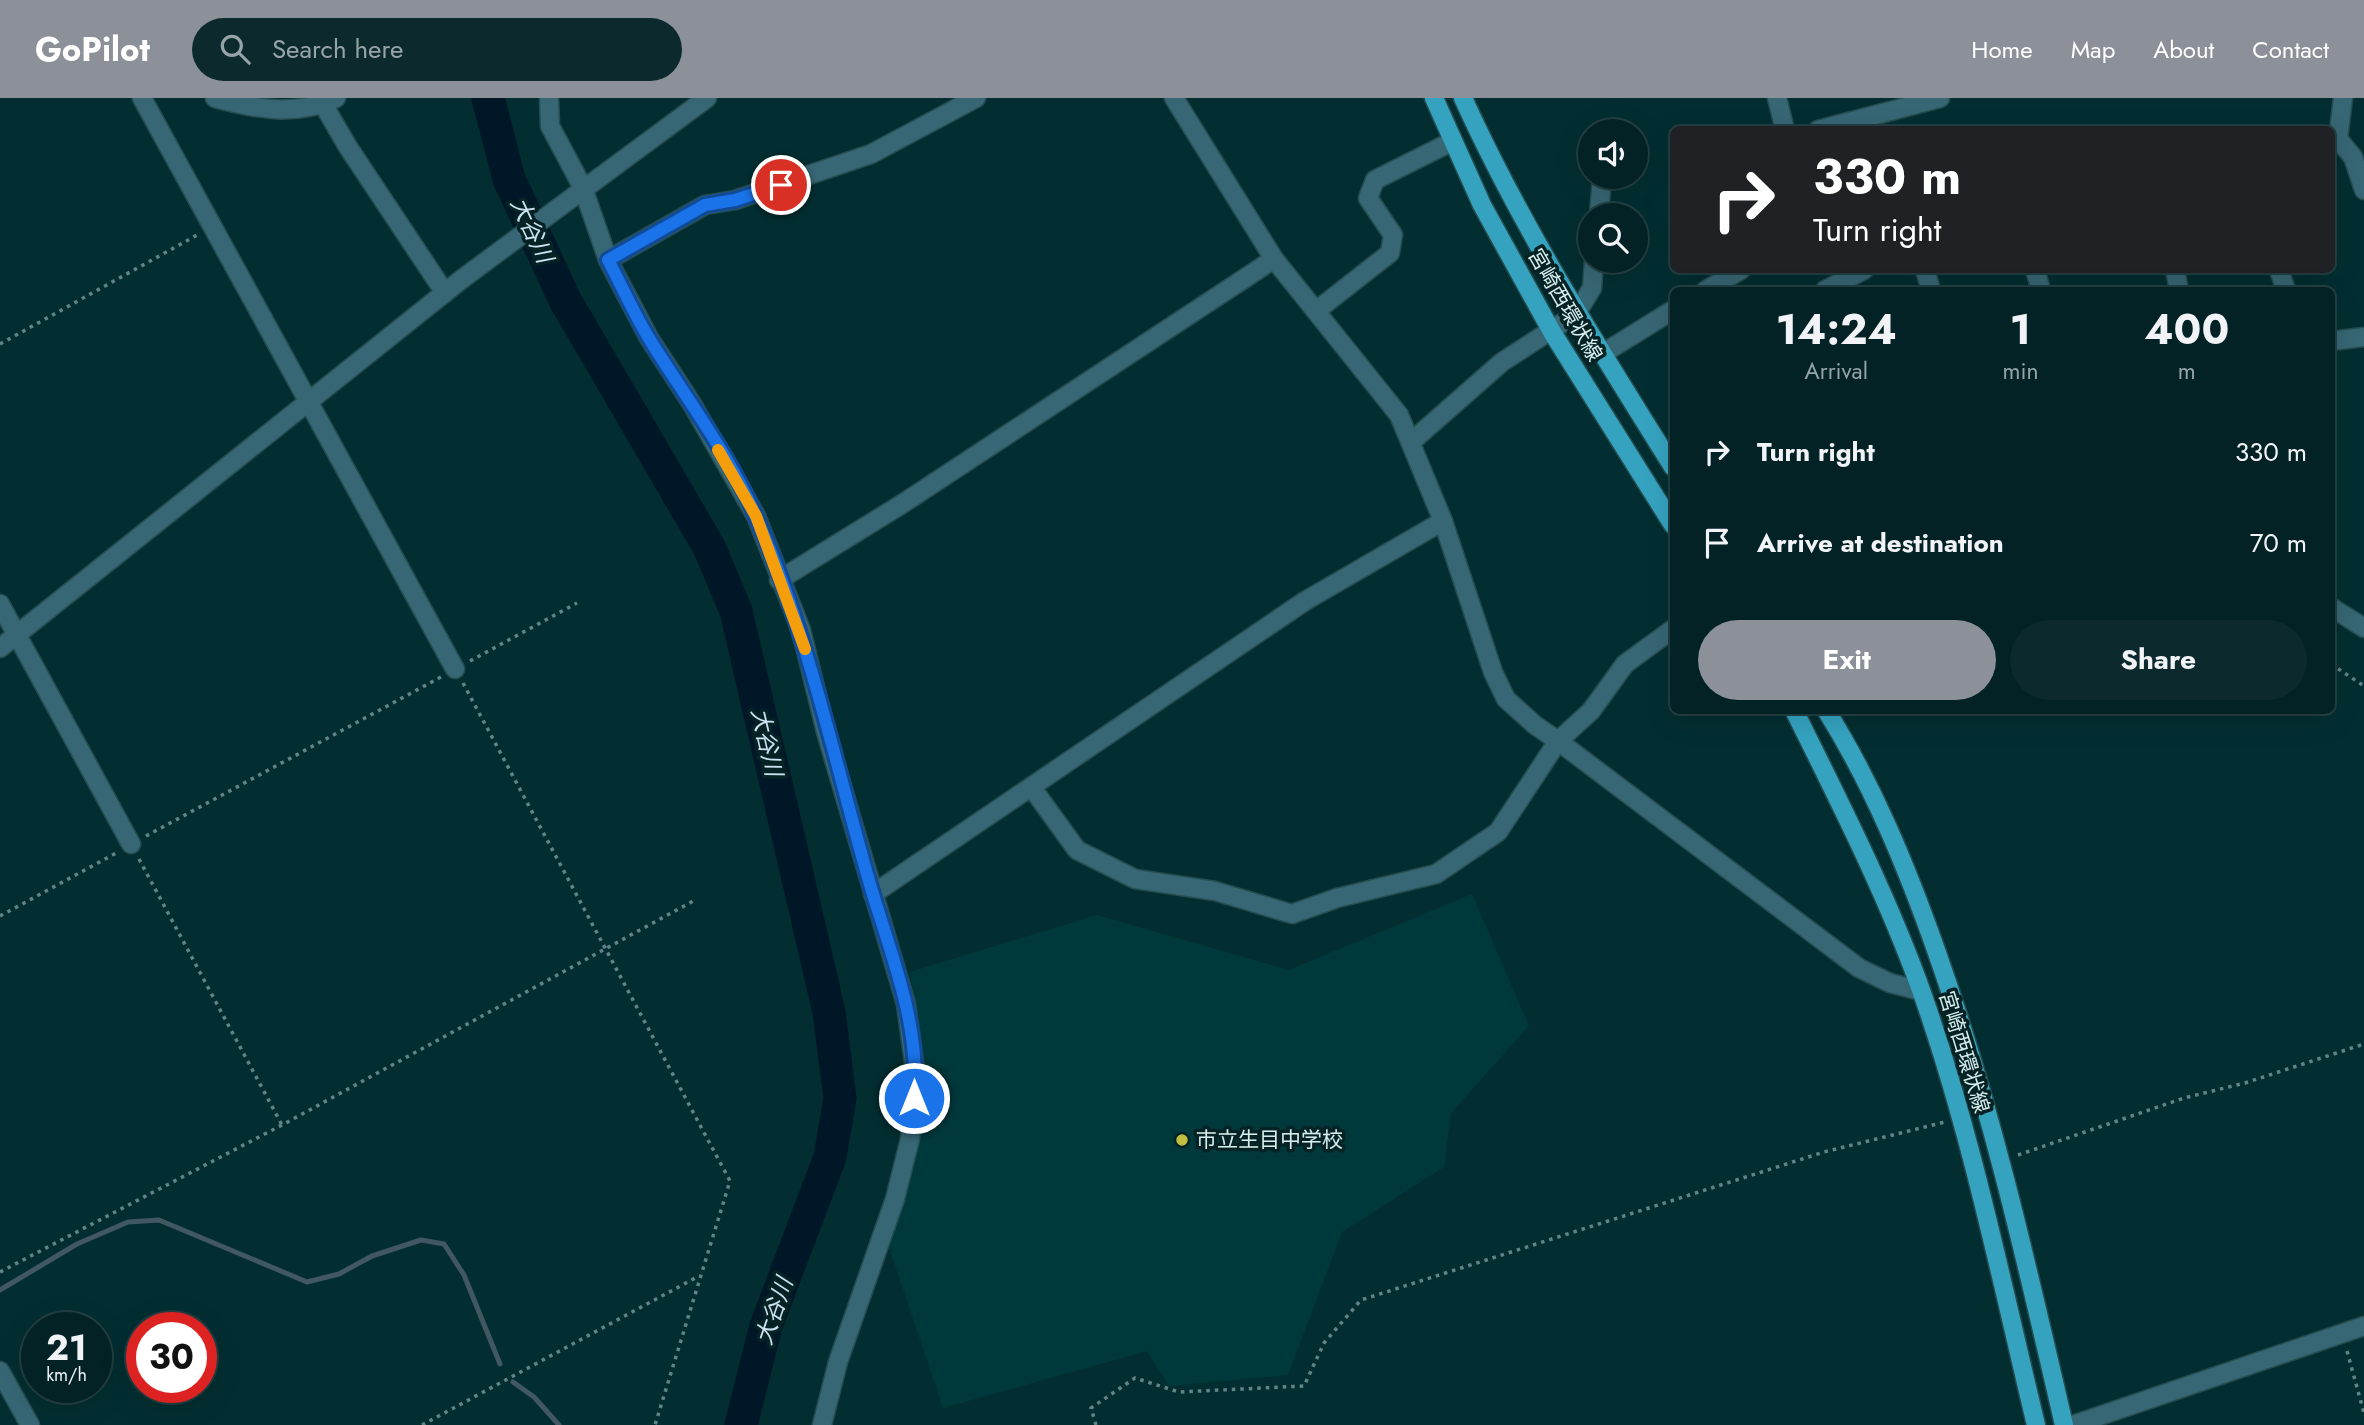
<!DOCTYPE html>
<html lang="en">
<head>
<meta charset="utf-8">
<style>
  :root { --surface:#022225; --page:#0c2a2d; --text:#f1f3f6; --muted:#96a4a7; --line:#233f42; --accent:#8c9099 }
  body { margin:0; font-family:Jost,"Noto Sans JP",sans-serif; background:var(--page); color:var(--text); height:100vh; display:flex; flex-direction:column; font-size:26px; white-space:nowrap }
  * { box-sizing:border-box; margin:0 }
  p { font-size:23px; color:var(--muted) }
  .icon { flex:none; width:38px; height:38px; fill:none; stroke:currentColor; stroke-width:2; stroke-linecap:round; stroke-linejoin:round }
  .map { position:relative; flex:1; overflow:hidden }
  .drawer { position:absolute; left:1670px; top:189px; width:665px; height:427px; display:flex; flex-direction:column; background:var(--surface); border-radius:10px; box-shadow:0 7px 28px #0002,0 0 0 2px var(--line) }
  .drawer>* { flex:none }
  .banner { position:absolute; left:1670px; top:28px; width:665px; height:147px; border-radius:10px; box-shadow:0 7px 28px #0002,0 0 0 2px var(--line); background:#202124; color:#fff; overflow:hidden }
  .tools { position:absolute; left:1578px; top:21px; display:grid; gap:14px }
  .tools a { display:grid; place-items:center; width:70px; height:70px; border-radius:50%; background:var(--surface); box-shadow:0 7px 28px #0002,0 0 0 2px var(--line); font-size:35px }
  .speed { position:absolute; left:21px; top:1214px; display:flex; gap:14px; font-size:35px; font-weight:700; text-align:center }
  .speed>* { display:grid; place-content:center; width:91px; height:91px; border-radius:50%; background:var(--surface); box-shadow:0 7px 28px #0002,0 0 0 2px var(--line); line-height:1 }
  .speed small { font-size:18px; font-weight:400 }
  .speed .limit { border:10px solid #d22; background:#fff; color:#111 }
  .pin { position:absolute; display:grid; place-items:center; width:60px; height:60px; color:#fff; margin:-30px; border:4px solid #fff; border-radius:50%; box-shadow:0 2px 7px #0007 }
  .me { position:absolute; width:77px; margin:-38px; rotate:0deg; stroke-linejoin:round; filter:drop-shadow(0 0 5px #0008) }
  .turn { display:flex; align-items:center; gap:24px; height:147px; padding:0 28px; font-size:32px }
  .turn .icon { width:91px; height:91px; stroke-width:2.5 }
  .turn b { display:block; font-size:49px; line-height:60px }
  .eta { display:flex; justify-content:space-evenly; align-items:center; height:119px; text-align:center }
  .eta b { font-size:42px; font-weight:700; line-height:49px }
  .cta { display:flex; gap:14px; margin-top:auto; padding:14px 28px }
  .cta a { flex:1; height:80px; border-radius:42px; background:var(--accent); color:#fff; font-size:28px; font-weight:700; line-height:80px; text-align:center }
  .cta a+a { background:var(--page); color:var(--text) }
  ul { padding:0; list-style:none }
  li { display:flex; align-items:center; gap:21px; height:91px; padding:0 28px }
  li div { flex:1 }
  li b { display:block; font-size:26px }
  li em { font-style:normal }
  header { display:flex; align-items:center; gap:42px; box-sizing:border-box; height:98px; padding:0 35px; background:var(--accent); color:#fff }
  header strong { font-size:33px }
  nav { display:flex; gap:38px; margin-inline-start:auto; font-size:24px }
  .search { width:490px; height:63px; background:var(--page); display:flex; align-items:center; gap:18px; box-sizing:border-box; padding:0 24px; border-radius:38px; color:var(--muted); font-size:26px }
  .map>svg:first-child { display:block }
  .built { fill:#00393c }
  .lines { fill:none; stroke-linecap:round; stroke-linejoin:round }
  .stream { stroke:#415763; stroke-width:5 }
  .river { stroke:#001728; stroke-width:33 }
  .minor-casing { stroke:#254d4f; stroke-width:21 }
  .tertiary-casing { stroke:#254d4f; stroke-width:21 }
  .primary-casing { stroke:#254d4f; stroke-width:21 }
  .path { stroke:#638486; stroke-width:3.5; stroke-dasharray:3.5 5; stroke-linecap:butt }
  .minor { stroke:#376674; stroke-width:18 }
  .tertiary { stroke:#376674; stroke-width:18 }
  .primary { stroke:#35a3c0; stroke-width:18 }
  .route-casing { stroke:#114b97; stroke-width:18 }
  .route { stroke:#1a73e8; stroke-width:12 }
  .slow { stroke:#f59e0b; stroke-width:12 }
  .poi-dot { fill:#c1be40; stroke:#052325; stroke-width:2.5 }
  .labels { text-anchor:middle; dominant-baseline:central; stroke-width:7; stroke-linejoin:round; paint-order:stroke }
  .street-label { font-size:21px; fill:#d8edee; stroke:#052325 }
  .poi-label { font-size:21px; fill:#d8edee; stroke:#052325; text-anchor:start }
  .water-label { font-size:23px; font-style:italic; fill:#cce2f1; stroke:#052325 }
</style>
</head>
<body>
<header>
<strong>GoPilot</strong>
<div class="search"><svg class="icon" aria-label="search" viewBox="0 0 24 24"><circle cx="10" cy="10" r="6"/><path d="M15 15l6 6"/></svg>Search here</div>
<nav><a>Home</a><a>Map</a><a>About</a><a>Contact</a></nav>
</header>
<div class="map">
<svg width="2364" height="1327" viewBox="0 0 2364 1327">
  <rect width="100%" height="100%" fill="#032e31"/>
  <!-- built -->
  <path class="built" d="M1472,796l57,132 -78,87 -7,54 -102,65 -54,143 -119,11 -22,-35 -204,57 -54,-161 39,-148 -18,-127 187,-57 192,55z"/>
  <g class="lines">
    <!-- stream -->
    <g class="stream">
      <path d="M0,1192l77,-46 51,-22 31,-2 148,62 32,-8 33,-18 49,-16 23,4 20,31 36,89"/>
      <path d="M513,1284l21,15 25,28"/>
    </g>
    <!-- river -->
    <path class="river" d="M488,0l21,81 56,121 144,247 27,64 93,401 11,86 -10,59 -64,169 -25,99"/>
    <!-- minor casing -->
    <g class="minor-casing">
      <g id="minor">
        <path d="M142,0l313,571"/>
        <path d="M215,0c41,11 81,19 121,0"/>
        <path d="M549,0l1,28 33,62 25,72 41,78 43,66 64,112 45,114 25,102 80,272 10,73 -6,62 -15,60 -57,163 -16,63"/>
        <path d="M1777,0l8,32"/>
        <path d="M323,6l25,43 97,146"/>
        <path d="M1818,32l122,-32"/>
        <path d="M1606,33l1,-1"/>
        <path d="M2338,41l5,-41"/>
        <path d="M1599,117l3,-38"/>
        <path d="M608,162l97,-55 30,-5 136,-46 105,-56"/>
        <path d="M1925,172l6,20"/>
        <path d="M2035,172l6,20"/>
        <path d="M2175,172l4,20"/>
        <path d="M2279,172l7,20"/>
        <path d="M1825,192l39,-20"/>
        <path d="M1316,213l74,-58 3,-18 -25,-37 7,-18 78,-39"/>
        <path d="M2331,243l33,-4"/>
        <path d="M1411,344l91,-80 74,-48 16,-26 2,-27"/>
        <path d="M779,482l123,-76 372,-245"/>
        <path d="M0,506l131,240"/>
        <path d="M2331,509l33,21"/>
        <path d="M1558,643l301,227 31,15 31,8"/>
        <path d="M1032,690l45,62 58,29 80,12 77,23 45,-16 99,-24 62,-42 60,-91 33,-30 34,-47 48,-35"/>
        <path d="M873,796l432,-293 138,-80"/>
      </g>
    </g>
    <!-- tertiary casing -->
    <g class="tertiary-casing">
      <g id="tertiary">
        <path d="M1174,0l100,161 125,156 44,106 50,151 13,27 29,26 23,16"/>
        <path d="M2331,41h7l15,18 11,33"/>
        <path d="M1706,192l35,-20"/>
        <path d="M1602,256l71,-44"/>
        <path d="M0,550l462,-369 245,-181"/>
        <path d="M0,1273l30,54"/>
        <path d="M2073,1327l291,-99"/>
      </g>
    </g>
    <!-- primary casing -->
    <g class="primary-casing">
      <g id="primary">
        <path d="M1434,0l48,107 70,127 121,193"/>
        <path d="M1463,0c59,130 135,249 210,369"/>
        <path d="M1794,612c46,93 92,183 127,280 50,141 80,290 115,435"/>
        <path d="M1826,612c47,75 81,158 110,240 55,155 91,315 128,475"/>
      </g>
    </g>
    <!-- path -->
    <g class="path">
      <path d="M0,246l199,-110"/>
      <path d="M470,563l107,-58"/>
      <path d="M2331,566l33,22"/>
      <path d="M463,585l267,498 -75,244"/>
      <path d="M146,738l295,-159"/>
      <path d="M139,761l143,266"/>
      <path d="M0,818l118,-64"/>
      <path d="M2018,1057l166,-57 61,-15 119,-39"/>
      <path d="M0,1174l282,-147 413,-225"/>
      <path d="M2347,1253l17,62"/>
      <path d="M422,1327l277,-149"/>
      <path d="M1096,1327l-5,-17 44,-30 44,14 125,-6 20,-43 37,-43 463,-148 121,-30"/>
    </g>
    <!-- minor -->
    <use href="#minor" class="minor"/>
    <!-- tertiary -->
    <use href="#tertiary" class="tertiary"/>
    <!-- primary -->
    <use href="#primary" class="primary"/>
  </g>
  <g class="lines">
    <!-- route casing -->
    <g class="route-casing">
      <path id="route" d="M781,87l-46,15 -30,5 -97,55c14,26 26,54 42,80 36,58 79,114 106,177 52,116 78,242 113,364 20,69 52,143 45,217"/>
    </g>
    <!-- route -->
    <use href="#route" class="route"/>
    <!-- slow -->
    <path class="slow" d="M718,352l38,66 49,133"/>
  </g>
  <!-- markers -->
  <circle class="poi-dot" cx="1182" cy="1042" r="7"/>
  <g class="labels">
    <!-- street labels -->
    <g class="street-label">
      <text transform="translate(1565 207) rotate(60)">宮崎西環状線</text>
      <text transform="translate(1964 954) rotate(73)">宮崎西環状線</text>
    </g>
    <!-- poi labels -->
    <g class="poi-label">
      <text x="1196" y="1042">市立生目中学校</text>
    </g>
    <!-- water labels -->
    <g class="water-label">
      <text transform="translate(532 132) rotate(65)">大谷川</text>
      <text transform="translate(767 644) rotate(77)">大谷川</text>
      <text transform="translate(774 1213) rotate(-71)">大谷川</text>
    </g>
  </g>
</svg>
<div class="tools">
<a><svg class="icon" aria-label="sound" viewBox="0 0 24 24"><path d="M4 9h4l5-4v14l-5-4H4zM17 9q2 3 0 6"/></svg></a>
<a><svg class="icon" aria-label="search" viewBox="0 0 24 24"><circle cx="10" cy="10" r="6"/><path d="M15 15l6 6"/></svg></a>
</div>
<div class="speed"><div>21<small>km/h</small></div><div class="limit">30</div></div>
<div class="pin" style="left:781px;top:87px;background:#d93025"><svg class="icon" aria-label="arrive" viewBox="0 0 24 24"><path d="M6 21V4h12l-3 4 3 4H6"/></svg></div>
<svg class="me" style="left:914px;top:1000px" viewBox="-20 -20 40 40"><circle r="17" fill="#1a73e8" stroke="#fff" stroke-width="3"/><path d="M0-11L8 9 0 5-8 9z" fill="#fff"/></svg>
<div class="banner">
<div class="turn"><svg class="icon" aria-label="right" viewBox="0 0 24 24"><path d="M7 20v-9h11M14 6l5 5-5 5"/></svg><div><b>330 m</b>Turn right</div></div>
</div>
<section class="drawer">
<div class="eta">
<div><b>14:24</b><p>Arrival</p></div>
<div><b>1</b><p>min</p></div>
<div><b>400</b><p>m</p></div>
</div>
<ul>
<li><svg class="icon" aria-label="right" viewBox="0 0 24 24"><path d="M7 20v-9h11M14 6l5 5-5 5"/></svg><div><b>Turn right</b></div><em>330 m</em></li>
<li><svg class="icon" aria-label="arrive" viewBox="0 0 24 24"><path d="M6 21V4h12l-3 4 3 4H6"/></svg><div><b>Arrive at destination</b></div><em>70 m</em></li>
</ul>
<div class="cta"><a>Exit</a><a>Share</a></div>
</section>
</div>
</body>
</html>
